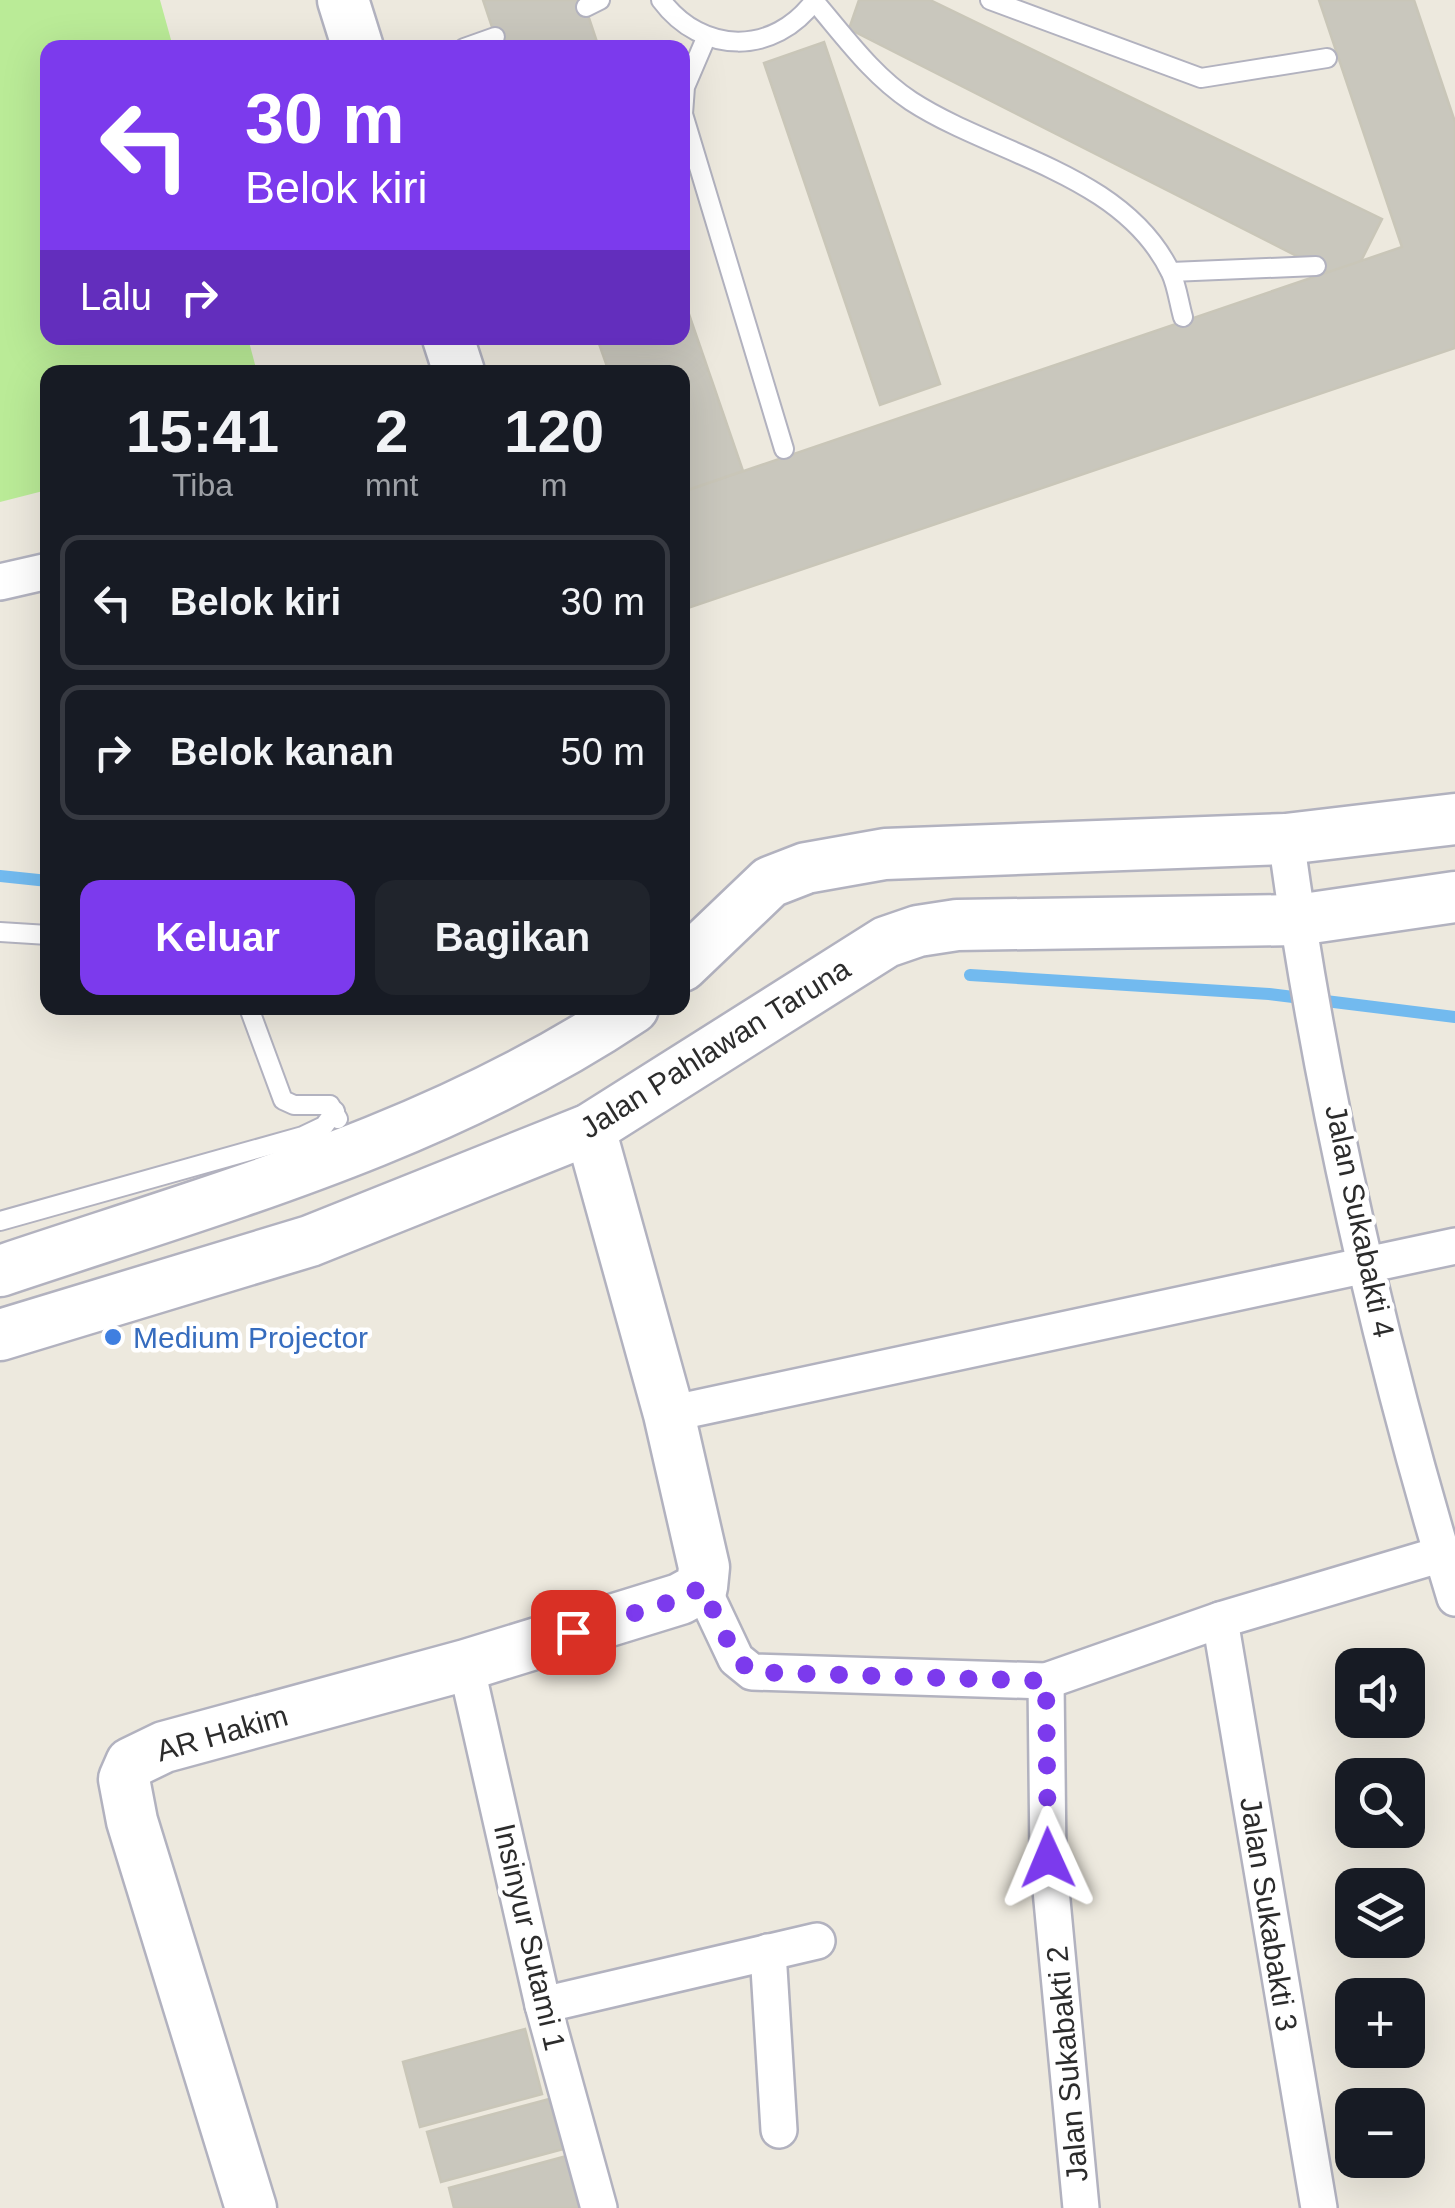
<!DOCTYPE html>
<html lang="id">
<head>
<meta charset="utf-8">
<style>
  :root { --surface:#171b24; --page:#20242c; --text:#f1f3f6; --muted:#9ea1a6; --line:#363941; --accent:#7c3aed }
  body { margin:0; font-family:Helvetica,sans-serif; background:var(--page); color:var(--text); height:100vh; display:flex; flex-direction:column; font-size:38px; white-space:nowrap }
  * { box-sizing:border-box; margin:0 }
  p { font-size:32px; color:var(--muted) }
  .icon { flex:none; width:55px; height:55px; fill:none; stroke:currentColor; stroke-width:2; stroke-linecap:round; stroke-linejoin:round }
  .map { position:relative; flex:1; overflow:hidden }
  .drawer { position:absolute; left:40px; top:365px; width:650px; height:650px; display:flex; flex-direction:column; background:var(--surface); border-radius:20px; box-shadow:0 10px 40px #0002 }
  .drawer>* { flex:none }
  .top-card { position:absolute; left:40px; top:40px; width:650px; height:305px; border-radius:20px; box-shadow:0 10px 40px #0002; background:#7c3aed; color:#fff; overflow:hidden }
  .controls { position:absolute; left:1335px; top:1648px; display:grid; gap:20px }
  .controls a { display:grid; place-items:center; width:90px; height:90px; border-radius:20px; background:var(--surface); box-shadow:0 10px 40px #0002; font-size:50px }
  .pin { position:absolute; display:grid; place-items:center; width:85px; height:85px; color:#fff; margin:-42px; border-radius:20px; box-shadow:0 5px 15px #0006 }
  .me { position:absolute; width:110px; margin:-55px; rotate:359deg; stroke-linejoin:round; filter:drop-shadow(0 0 8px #0008) }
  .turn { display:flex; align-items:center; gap:35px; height:210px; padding:0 40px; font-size:45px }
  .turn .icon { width:130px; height:130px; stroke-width:2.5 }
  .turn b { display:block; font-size:70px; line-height:85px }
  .then { display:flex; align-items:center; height:95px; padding:0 40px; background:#0003; gap:20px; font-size:38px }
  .eta { display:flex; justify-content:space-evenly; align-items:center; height:170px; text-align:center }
  .eta b { font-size:60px; font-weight:600; line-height:70px }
  .primary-button { display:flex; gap:20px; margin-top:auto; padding:20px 40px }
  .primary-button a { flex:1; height:115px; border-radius:20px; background:var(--accent); color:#fff; font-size:40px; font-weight:600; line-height:115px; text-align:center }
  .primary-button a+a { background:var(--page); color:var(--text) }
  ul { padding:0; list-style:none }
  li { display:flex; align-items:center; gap:30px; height:135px; margin:0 20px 15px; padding:0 20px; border:5px solid var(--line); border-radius:20px }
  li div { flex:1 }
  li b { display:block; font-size:38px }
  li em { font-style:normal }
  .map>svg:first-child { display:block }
  .pitch { fill:#baeb97 }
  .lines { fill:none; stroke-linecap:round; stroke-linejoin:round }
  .stream { stroke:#72baef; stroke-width:12 }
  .building { fill:#c9c7bd; stroke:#c9c6b8; stroke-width:2.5 }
  .lane-casing { stroke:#b2b2bf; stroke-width:22 }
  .street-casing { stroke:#b2b2bf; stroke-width:40 }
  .secondary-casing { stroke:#b2b2bf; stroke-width:55 }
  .lane { stroke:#fff; stroke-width:18 }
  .street { stroke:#fff; stroke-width:35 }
  .secondary { stroke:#fff; stroke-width:50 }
  .route { stroke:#7c3aed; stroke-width:18; stroke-dasharray:0 32.4 }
  .shop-dot { fill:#3f7fe0; stroke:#fff; stroke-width:4 }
  .labels { text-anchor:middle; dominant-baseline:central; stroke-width:9; stroke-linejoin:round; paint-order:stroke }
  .street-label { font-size:30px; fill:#2c2c2c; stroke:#fff }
  .shop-label { font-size:30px; fill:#366cbe; stroke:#fff; text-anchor:start }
</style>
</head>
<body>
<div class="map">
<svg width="1455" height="2208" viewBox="0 0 1455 2208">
  <rect width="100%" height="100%" fill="#ede9de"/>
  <!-- pitch -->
  <path class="pitch" d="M0,0h160l13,47 -125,1v290h200l9,34h-209l-1,118 -47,12z"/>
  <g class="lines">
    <!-- stream -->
    <g class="stream">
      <path d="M0,876l48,5"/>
      <path d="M970,975l299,19 186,23"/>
    </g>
  </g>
  <!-- building -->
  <g class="building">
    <path d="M483,0h100l16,48h-100z"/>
    <path d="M859,0h71l452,219 -32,64 -501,-254z"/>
    <path d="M1319,0h95l41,122v226l-767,260 -6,-17v-99l720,-245z"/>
    <path d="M824,42l116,342 -60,21 -116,-342z"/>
    <path d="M682,294l61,177 -61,21v-120h-73l-12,-34h85z"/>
    <path d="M525,2029l17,65 -122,33 -17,-65z"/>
    <path d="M549,2099l14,50 -122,33 -14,-50z"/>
    <path d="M570,2155l14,53h-130l-5,-20z"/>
  </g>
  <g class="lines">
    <!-- lane casing -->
    <g class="lane-casing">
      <g id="lane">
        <path d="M661,0c41,55 113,56 154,0"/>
        <path d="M990,0l211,78 126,-20"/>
        <path d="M815,2c30,35 57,73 96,99 83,54 213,73 260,172 6,13 8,30 12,44"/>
        <path d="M586,7l14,-7"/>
        <path d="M706,38l-21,49 -2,27 101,335"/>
        <path d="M464,48l31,-11"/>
        <path d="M1171,272l145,-6"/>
        <path d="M0,932l48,3"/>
        <path d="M249,1008l34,92 11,5h36l8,14"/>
        <path d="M0,1221l303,-85 21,-10 11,-15"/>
      </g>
    </g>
    <!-- street casing -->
    <g class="street-casing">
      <g id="street">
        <path d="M0,582l48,-11"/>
        <path d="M1286,839c34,251 95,516 169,759"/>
        <path d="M669,1414l786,-168"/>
        <path d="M702,1587l34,72 16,13 294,9 174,-61 222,-66"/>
        <path d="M1220,1620l99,588"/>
        <path d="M466,1665l77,340 56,203"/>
        <path d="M1046,1681l2,177 33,350"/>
        <path d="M768,1952l11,178"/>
        <path d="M543,2005l274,-64"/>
      </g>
    </g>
    <!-- secondary casing -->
    <g class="secondary-casing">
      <g id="secondary">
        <path d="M343,0l15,48"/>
        <path d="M448,338l11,34"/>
        <path d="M682,966l88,-84 36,-14 79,-14 401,-15 169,-20"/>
        <path d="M0,1271c217,-73 441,-134 633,-263"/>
        <path d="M0,1335l310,-94 280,-112 296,-187 32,-11 39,-6 340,-5 158,-23"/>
        <path d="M251,2208l-119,-387 -8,-42 7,-16 33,-16 302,-82 214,-66 22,-12 2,-20 -35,-153 -79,-285"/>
      </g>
    </g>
    <!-- lane -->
    <use href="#lane" class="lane"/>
    <!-- street -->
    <use href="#street" class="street"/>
    <!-- secondary -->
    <use href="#secondary" class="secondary"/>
  </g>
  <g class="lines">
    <!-- route -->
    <path class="route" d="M573,1632l107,-33 22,-12 34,71 16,14 294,9 2,177"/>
  </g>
  <!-- markers -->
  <circle class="shop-dot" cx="113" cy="1337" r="10"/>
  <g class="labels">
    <!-- street labels -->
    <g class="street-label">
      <text transform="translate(715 1048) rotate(-32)">Jalan Pahlawan Taruna</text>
      <text transform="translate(1360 1221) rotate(78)">Jalan Sukabakti 4</text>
      <text transform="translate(222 1733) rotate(-16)">AR Hakim</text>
      <text transform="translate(1269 1914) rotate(81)">Jalan Sukabakti 3</text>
      <text transform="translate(530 1937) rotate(77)">Insinyur Sutami 1</text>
      <text transform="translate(1067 2064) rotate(-95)">Jalan Sukabakti 2</text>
    </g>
    <!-- shop labels -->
    <g class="shop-label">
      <text x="133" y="1337">Medium Projector</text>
    </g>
  </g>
</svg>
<div class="controls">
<a><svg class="icon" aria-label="sound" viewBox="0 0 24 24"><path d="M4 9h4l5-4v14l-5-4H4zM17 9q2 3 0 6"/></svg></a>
<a><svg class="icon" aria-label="search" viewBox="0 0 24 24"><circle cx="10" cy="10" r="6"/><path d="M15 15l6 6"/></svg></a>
<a><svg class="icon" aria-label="layers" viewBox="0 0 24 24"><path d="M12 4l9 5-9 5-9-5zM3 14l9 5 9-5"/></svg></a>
<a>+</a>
<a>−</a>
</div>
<div class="pin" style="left:573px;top:1632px;background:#d93025"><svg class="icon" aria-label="arrive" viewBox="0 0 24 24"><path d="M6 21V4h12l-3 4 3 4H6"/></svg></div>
<svg class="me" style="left:1048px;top:1858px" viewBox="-20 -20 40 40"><path d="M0-17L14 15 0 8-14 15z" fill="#7c3aed" stroke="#fff" stroke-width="4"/></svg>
<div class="top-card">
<div class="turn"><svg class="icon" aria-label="left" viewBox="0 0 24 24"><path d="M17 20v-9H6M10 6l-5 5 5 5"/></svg><div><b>30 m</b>Belok kiri</div></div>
<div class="then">Lalu<svg class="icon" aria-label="right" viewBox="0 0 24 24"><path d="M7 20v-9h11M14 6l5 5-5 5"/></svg></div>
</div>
<section class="drawer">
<div class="eta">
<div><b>15:41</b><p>Tiba</p></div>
<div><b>2</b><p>mnt</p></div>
<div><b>120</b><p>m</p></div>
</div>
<ul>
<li><svg class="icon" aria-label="left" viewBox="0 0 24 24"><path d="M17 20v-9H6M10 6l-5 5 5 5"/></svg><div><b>Belok kiri</b></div><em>30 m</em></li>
<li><svg class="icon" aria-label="right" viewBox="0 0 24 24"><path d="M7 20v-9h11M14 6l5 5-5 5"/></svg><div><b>Belok kanan</b></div><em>50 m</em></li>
</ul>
<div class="primary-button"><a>Keluar</a><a>Bagikan</a></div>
</section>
</div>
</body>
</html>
